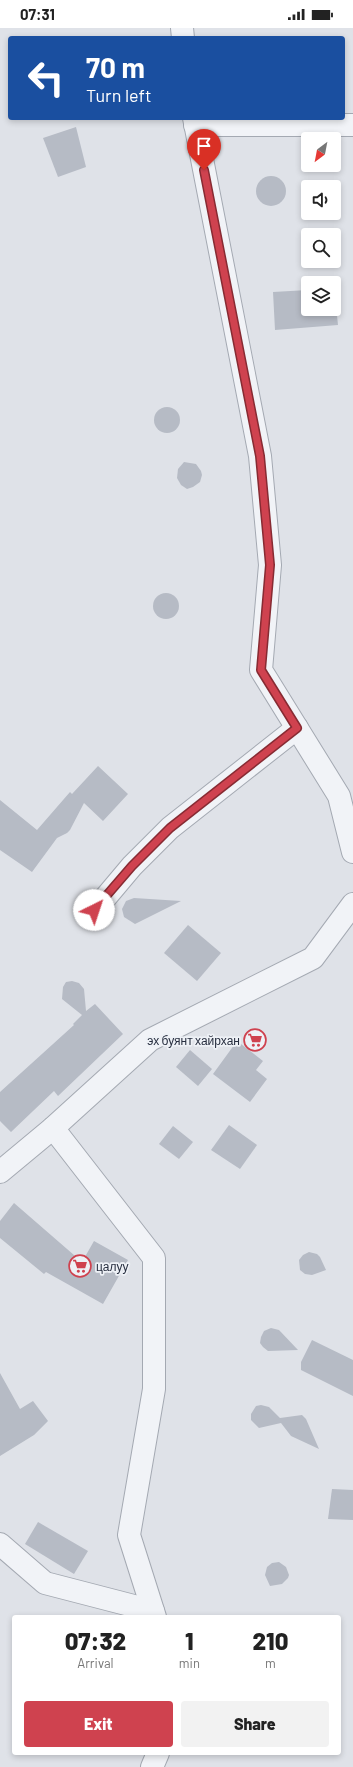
<!DOCTYPE html>
<html lang="en">
<head>
<meta charset="utf-8">
<style>
  :root { --surface:#fff; --page:#f2f2f2; --text:#222; --muted:#767676; --accent:#cf424f }
  body { margin:0; font-family:Barlow,sans-serif; background:var(--page); color:var(--text); height:100vh; display:flex; flex-direction:column; font-size:15px; white-space:nowrap }
  * { box-sizing:border-box; margin:0 }
  p { font-size:13px; color:var(--muted) }
  .icon { flex:none; width:22px; height:22px; fill:none; stroke:currentColor; stroke-width:2; stroke-linecap:round; stroke-linejoin:round }
  .map { position:relative; flex:1; overflow:hidden }
  .side { position:absolute; left:12px; top:1587px; width:329px; height:140px; display:flex; flex-direction:column; background:var(--surface); border-radius:4px; box-shadow:0 2px 6px #0003 }
  .side>* { flex:none }
  .hud { position:absolute; left:8px; top:8px; width:337px; height:84px; border-radius:4px; box-shadow:0 2px 6px #0003; background:#1a4fa0; color:#fff; overflow:hidden }
  .needle { width:26px; rotate:212deg }
  .tools { position:absolute; left:301px; top:104px; display:grid; gap:8px }
  .tools a { display:grid; place-items:center; width:40px; height:40px; border-radius:4px; background:var(--surface); box-shadow:0 2px 6px #0003; font-size:20px }
  .pin { position:absolute; display:grid; place-items:center; width:34px; height:34px; color:#fff; margin:-41px -17px; border-radius:50% 50% 50% 0; rotate:-45deg; box-shadow:0 0 4px #0007 }
  .pin .icon { rotate:45deg }
  .me { position:absolute; width:44px; margin:-22px; rotate:41deg; stroke-linejoin:round; filter:drop-shadow(0 0 3px #0008) }
  .turn { display:flex; align-items:center; gap:14px; height:84px; padding:0 12px; font-size:18px }
  .turn .icon { width:52px; height:52px; stroke-width:2.5 }
  .turn b { display:block; font-size:28px; line-height:34px }
  .eta { display:flex; justify-content:space-evenly; align-items:center; height:68px; text-align:center }
  .eta b { font-size:24px; font-weight:800; line-height:28px }
  .primary-button { display:flex; gap:8px; margin-top:auto; padding:8px 12px }
  .primary-button a { flex:1; height:46px; border-radius:4px; background:var(--accent); color:#fff; font-size:16px; font-weight:800; line-height:46px; text-align:center }
  .primary-button a+a { background:var(--page); color:var(--text) }
  .status { display:flex; justify-content:space-between; align-items:center; height:28px; padding:0 20px; background:var(--surface); direction:ltr }
  .status svg { height:11px; fill:currentColor }
  .map>svg:first-child { display:block }
  .building { fill:#b6bbc5 }
  .lines { fill:none; stroke-linecap:round; stroke-linejoin:round }
  .street-casing { stroke:#a4a9b2; stroke-width:24 }
  .street { stroke:#f1f3f7; stroke-width:22 }
  .route-casing { stroke:#872b33; stroke-width:10 }
  .route { stroke:#cf424f; stroke-width:7 }
  .labels { text-anchor:middle; dominant-baseline:central; stroke-width:3.5; stroke-linejoin:round; paint-order:stroke }
  .poi-label { font-size:12px; fill:#282f40; stroke:#eef1f6; text-anchor:end }
</style>
</head>
<body>
<div class="status"><b>07:31</b><svg viewBox="0 0 49 12"><path d="M0 12V9h3v3zM5 12V6h3v6zM10 12V3h3v9zM15 12V0h3v12zM26 1h20v11H26zM47 4h2v5h-2z"/></svg></div>
<div class="map">
<svg width="353" height="1739" viewBox="0 0 353 1739">
  <rect width="100%" height="100%" fill="#dfe2e8"/>
  <!-- building -->
  <g class="building">
    <path d="M76,99l10,40 -28,10 -15,-39z"/>
    <circle cx="271" cy="163" r="15"/>
    <path d="M334,260l4,37 -63,5 -2,-38 35,-2v19h26z"/>
    <circle cx="167" cy="392" r="13"/>
    <path d="M184,434l12,2 5,7 1,4 -2,7 -7,5 -6,2 -6,-4 -4,-7 1,-9z"/>
    <circle cx="166" cy="578" r="13"/>
    <path d="M98,738l30,28 -25,27 -19,-18 -14,27 -3,3 -10,5 -25,34 -32,-22v-50l37,30 33,-38 2,2z"/>
    <path d="M134,870l47,3 -46,23 -11,-7 -2,-8 4,-8z"/>
    <path d="M188,897l33,28 -24,28 -33,-28z"/>
    <path d="M72,953l7,2 5,6 2,22 9,-7 28,30 -65,62 -4,-5 -43,41 -11,-11v-29l74,-67 -1,-1 9,-9 -20,-16 1,-12 3,-5z"/>
    <path d="M237,1013l26,20 -7,9 11,9 -17,23 -37,-28z"/>
    <path d="M190,1022l22,19 -14,17 -22,-19z"/>
    <path d="M229,1097l28,20 -17,24 -29,-19z"/>
    <path d="M173,1098l20,16 -14,17 -20,-15z"/>
    <path d="M14,1175l68,59 12,-21 34,19 -25,44 -57,-32 -2,2 -44,-36v-17z"/>
    <path d="M309,1224l8,2 3,3 6,13 -14,5 -7,-1 -5,-4 -1,-10 4,-5z"/>
    <path d="M271,1300l8,2 19,20 -30,1 -5,-4 -3,-4 1,-6 3,-6z"/>
    <path d="M312,1312l41,20v36l-52,-26v-8z"/>
    <path d="M0,1345l20,36 13,-8 15,20 -14,14 -34,21z"/>
    <path d="M261,1377l8,2 11,11 22,-3 4,4 13,30 -28,-13 -10,-13 -22,5 -8,-8v-6l5,-8z"/>
    <path d="M332,1461l21,1v30l-25,-1z"/>
    <path d="M38,1494l50,29 -14,23 -49,-30z"/>
    <path d="M279,1534l7,5 3,8 -1,3 -6,6 -12,2 -5,-11 2,-8 5,-4z"/>
  </g>
  <g class="lines">
    <!-- street casing -->
    <g class="street-casing">
      <g id="street">
        <path d="M182,0l1,10"/>
        <path d="M194,90l66,338 10,109 -9,105 78,126 14,56"/>
        <path d="M195,97h158"/>
        <path d="M95,882l37,-44 38,-38 127,-100"/>
        <path d="M53,1100l101,130v131l-25,146 26,82"/>
        <path d="M0,1144l53,-44 97,-88 163,-82 40,-54"/>
        <path d="M0,1516l45,39 108,28"/>
        <path d="M152,1739l6,-14"/>
      </g>
    </g>
    <!-- street -->
    <use href="#street" class="street"/>
  </g>
  <g class="lines">
    <!-- route casing -->
    <g class="route-casing">
      <path id="route" d="M94,882l38,-44 38,-38 127,-100 -36,-58 9,-105 -10,-109 -56,-286"/>
    </g>
    <!-- route -->
    <use href="#route" class="route"/>
  </g>
  <!-- icons -->
  <defs>
    <g id="supermarket-ring" transform="scale(1.15)"><circle r="9.5" fill="#eef1f6" stroke="#cf424f" stroke-width="1.5"/><path d="M-6-5.5h2.5l.6 2H6L4.5 2H-2.5L-4.4-4H-6ZM-1.5 3.2a1.3 1.3 0 1 0 .1 0ZM3 3.2a1.3 1.3 0 1 0 .1 0Z" fill="#cf424f"/></g>
  </defs>
  <g fill-rule="evenodd">
    <use href="#supermarket-ring" x="255" y="1012"/>
    <use href="#supermarket-ring" x="80" y="1238"/>
  </g>
  <g class="labels">
    <!-- poi labels -->
    <g class="poi-label">
      <text x="240" y="1012">эх буянт хайрхан</text>
      <text x="96" y="1238" text-anchor="start">цалуу</text>
    </g>
  </g>
</svg>
<div class="tools">
<a><svg class="needle" viewBox="-14 -14 28 28"><path d="M0-13l5 13h-10z" fill="#e53935"/><path d="M0 13l5-13h-10z" fill="#767676"/></svg></a>
<a><svg class="icon" aria-label="sound" viewBox="0 0 24 24"><path d="M4 9h4l5-4v14l-5-4H4zM17 9q2 3 0 6"/></svg></a>
<a><svg class="icon" aria-label="search" viewBox="0 0 24 24"><circle cx="10" cy="10" r="6"/><path d="M15 15l6 6"/></svg></a>
<a><svg class="icon" aria-label="layers" viewBox="0 0 24 24"><path d="M12 4l9 5-9 5-9-5zM3 14l9 5 9-5"/></svg></a>
</div>
<div class="pin" style="left:204px;top:142px;background:#d93025"><svg class="icon" aria-label="arrive" viewBox="0 0 24 24"><path d="M6 21V4h12l-3 4 3 4H6"/></svg></div>
<svg class="me" style="left:94px;top:882px" viewBox="-20 -20 40 40"><circle r="19" fill="#fff"/><path d="M0-13L10 11 0 6-10 11z" fill="#cf424f"/></svg>
<div class="hud">
<div class="turn"><svg class="icon" aria-label="left" viewBox="0 0 24 24"><path d="M17 20v-9H6M10 6l-5 5 5 5"/></svg><div><b>70 m</b>Turn left</div></div>
</div>
<section class="side">
<div class="eta">
<div><b>07:32</b><p>Arrival</p></div>
<div><b>1</b><p>min</p></div>
<div><b>210</b><p>m</p></div>
</div>
<div class="primary-button"><a>Exit</a><a>Share</a></div>
</section>
</div>
</body>
</html>
